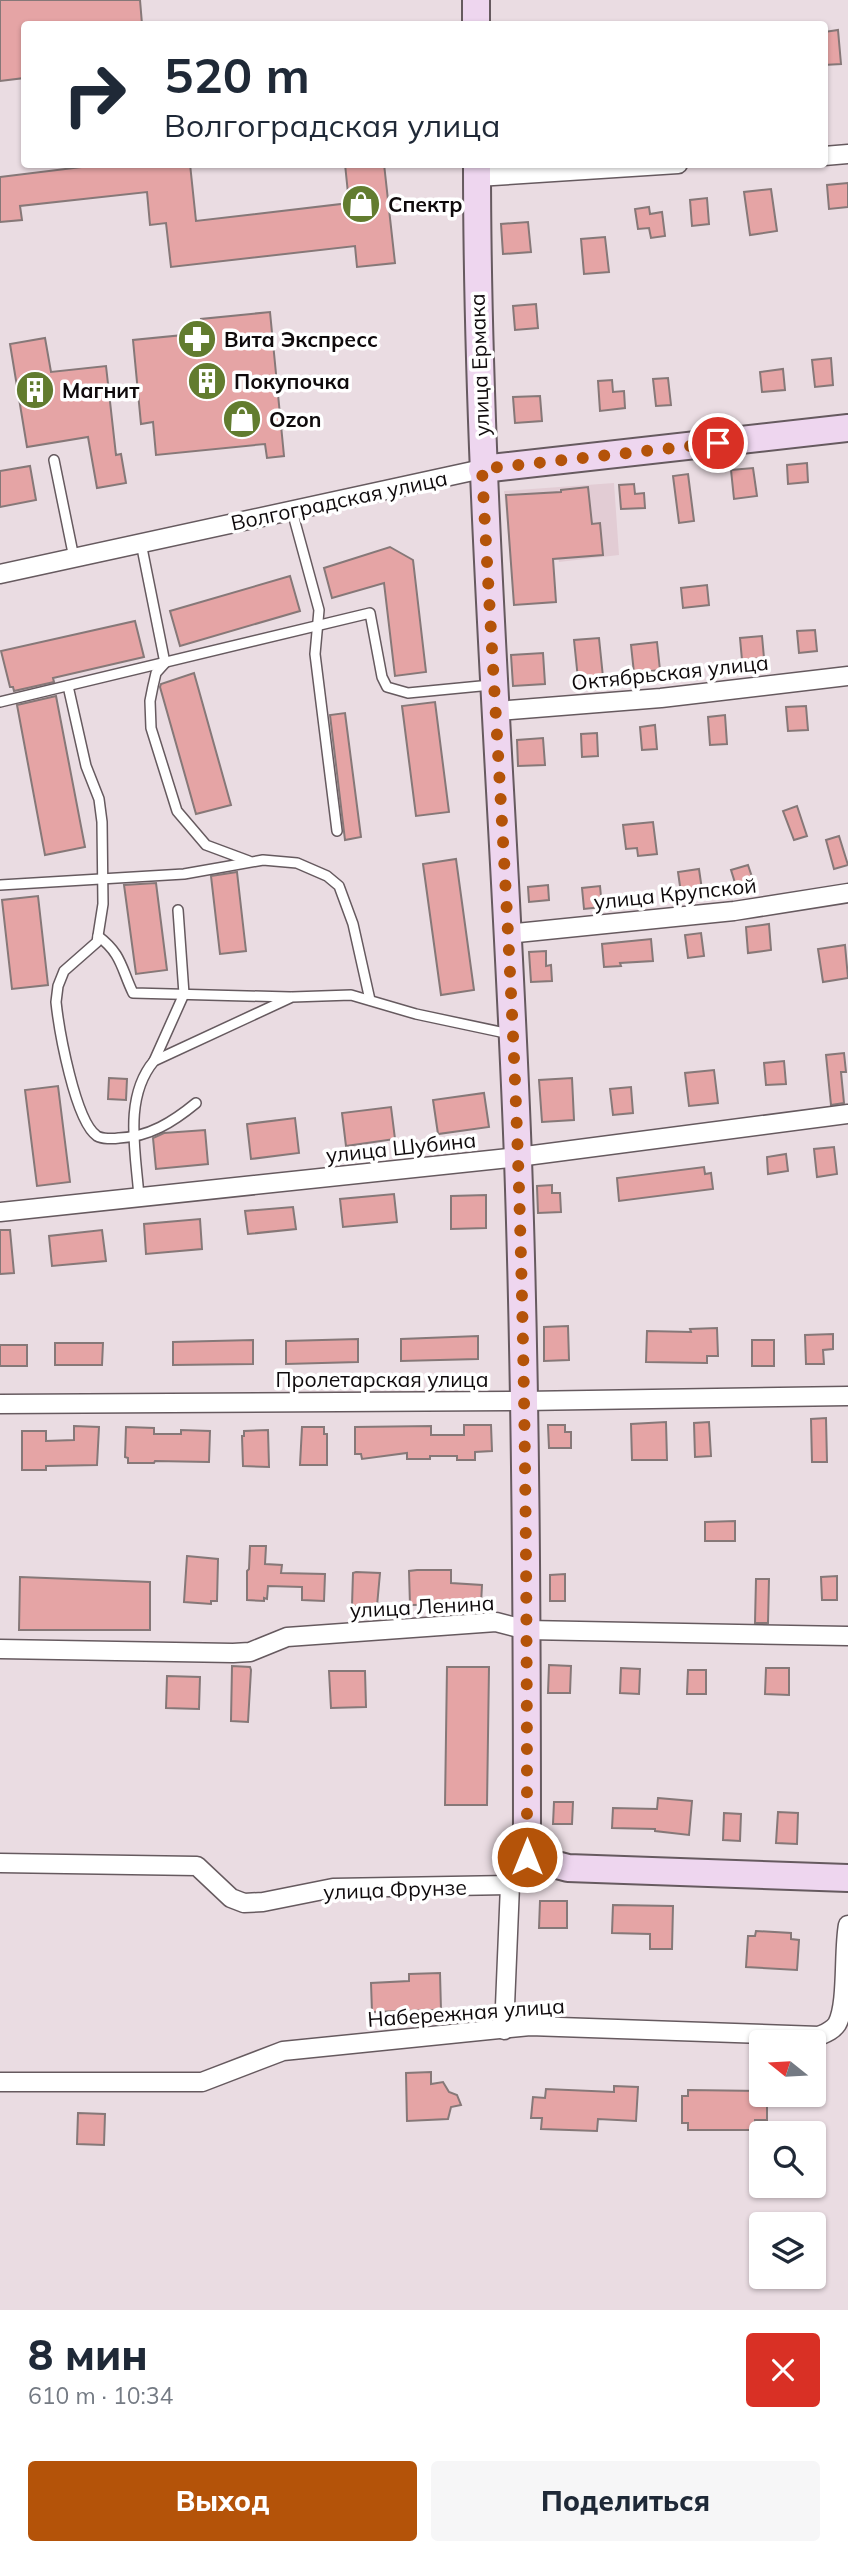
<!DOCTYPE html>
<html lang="ru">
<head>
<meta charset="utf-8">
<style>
  :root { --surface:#fff; --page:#f6f6f7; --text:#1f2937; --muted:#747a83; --accent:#b45309 }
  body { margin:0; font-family:Mulish,sans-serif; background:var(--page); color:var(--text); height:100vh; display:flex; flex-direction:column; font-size:26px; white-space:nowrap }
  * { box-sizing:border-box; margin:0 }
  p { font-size:23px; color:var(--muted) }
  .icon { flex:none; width:38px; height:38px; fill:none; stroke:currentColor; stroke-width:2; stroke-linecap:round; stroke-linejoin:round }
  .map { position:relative; height:2310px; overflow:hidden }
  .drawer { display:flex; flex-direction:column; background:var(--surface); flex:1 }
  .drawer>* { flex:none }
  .top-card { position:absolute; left:21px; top:21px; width:807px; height:147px; border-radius:7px; box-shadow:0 2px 5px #0004; background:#fff; color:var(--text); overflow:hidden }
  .needle { width:46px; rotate:288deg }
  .fabs { position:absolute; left:749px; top:2030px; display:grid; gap:14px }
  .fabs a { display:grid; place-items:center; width:77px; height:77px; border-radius:7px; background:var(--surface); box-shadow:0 2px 5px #0004; font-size:35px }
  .pin { position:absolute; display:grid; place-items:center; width:60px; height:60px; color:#fff; margin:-30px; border:4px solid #fff; border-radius:50%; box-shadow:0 2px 7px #0007 }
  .me { position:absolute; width:77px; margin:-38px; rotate:0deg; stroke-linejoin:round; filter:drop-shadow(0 0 5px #0008) }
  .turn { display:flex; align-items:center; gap:24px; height:147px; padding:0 28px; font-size:32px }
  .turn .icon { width:91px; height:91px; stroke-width:2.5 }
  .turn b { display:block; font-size:49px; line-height:60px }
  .round { display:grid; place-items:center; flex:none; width:74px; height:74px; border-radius:7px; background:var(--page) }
  .headline { display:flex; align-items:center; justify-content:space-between; height:119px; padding:0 28px }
  h1 { font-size:42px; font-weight:800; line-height:52px }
  .button { display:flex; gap:14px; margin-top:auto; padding:14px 28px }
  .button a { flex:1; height:80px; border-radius:7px; background:var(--accent); color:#fff; font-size:28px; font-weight:800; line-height:80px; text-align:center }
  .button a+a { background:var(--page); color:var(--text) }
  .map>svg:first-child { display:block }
  .built { fill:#e2ccd4 }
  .building { fill:#e5a4a5; stroke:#867878; stroke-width:2 }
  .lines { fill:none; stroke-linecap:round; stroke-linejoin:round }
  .lane-casing { stroke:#665a5f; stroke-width:12 }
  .street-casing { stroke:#665a5f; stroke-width:21 }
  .secondary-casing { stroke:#665a5f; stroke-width:30 }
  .lane { stroke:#fff; stroke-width:9 }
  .street { stroke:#fff; stroke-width:18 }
  .secondary { stroke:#eed6ef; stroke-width:26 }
  .route { stroke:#b45309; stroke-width:12; stroke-dasharray:0 21.6 }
  .labels { text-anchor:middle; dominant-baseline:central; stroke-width:7; stroke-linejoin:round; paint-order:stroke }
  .poi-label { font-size:21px; font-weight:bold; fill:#0f0a0c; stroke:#fff; text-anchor:start }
  .street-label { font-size:21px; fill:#0f0a0c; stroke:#fff }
</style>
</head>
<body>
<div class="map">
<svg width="848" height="2310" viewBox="0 0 848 2310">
  <rect width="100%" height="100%" fill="#eadce2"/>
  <!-- built -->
  <path class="built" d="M614,483l5,72 -60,7 -1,-6 -48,2 -6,-67z"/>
  <!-- building -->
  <g class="building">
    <path d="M0,0h140l2,24h-118v54l-24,3z"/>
    <path d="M838,30l3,34 -17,1v-33z"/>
    <path d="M106,164h84l6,57 153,-18 -4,-39h39l11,99 -38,4 -2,-21 -184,21 -5,-44 -16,2 -3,-33 -127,14 2,14 -22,2v-45z"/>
    <path d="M848,183v24l-19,2 -2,-24z"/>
    <path d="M771,189l6,42 -27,4 -6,-43z"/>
    <path d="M707,198l2,26 -17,2 -2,-26z"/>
    <path d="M649,207l1,7 12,-2 3,24 -14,2 -2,-10 -11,1 -3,-20z"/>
    <path d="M528,222l3,30 -28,2 -2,-30z"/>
    <path d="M605,237l4,35 -25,2 -3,-35z"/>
    <path d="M536,304l2,24 -23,2 -2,-24z"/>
    <path d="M270,312l14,144 -17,2 -2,-14 -109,11 -3,-33 -12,2 -8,-84 70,-7 -2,-14z"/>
    <path d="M45,338l6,34 55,-6 10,89 5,-1 5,29 -29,5 -9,-51 -61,10 -17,-103z"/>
    <path d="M831,358l2,27 -18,2 -3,-27z"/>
    <path d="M783,369l2,21 -23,2 -2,-20z"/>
    <path d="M668,378l3,27 -15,1 -3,-27z"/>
    <path d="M612,380l1,12 11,-1 1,17 -25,3 -2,-30z"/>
    <path d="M540,396l2,25 -27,2 -2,-26z"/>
    <path d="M807,463l1,19 -20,2 -1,-19z"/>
    <path d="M30,466l6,34 -36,7v-36z"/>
    <path d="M753,468l4,28 -23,3 -3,-29z"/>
    <path d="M688,474l6,47 -15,2 -6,-47z"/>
    <path d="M634,484l1,10 9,-1 1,15 -24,1 -2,-24z"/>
    <path d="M588,487l4,37 8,-1 3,32 -50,4 3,43 -42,3 -8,-110 55,-3v-2z"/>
    <path d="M390,547l23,13 13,112 -31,4 -11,-93 -52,15 -8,-30z"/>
    <path d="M290,576l10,35 -120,35 -10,-35z"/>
    <path d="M707,585l2,20 -26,3 -2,-20z"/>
    <path d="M135,621l9,36 -91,21 1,4 -40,9 -1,-4h-3l-9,-36z"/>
    <path d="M815,630l2,21 -18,2 -2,-22z"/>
    <path d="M762,636l2,22 -22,2 -2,-22z"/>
    <path d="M599,638l4,39 -25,2 -4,-39z"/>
    <path d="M657,642l3,28 -26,3 -3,-28z"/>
    <path d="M543,653l2,31 -32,2 -2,-31z"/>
    <path d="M194,673l37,132 -35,9 -36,-127 1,-3z"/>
    <path d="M56,696l29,151 -40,8 -28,-150z"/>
    <path d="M435,702l14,110 -33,4 -14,-110z"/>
    <path d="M806,706l2,24 -20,1 -2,-24z"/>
    <path d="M345,713l16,124 -16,3 -15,-125z"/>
    <path d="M725,715l2,29 -17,1 -2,-28z"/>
    <path d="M655,725l2,24 -15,1 -2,-23z"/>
    <path d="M597,733l1,23 -16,1 -1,-23z"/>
    <path d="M543,738l2,27 -27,1 -1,-26z"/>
    <path d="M797,806l10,30 -13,4 -11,-29z"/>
    <path d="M653,822l4,32 -19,2 -1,-8 -11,1 -3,-24z"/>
    <path d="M839,836l9,29 -14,4 -8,-29z"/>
    <path d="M456,859l18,131 -33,5 -18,-131z"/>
    <path d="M748,865l5,15 -17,6 -5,-16z"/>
    <path d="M699,869l3,21 -21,3 -3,-21z"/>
    <path d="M237,872l9,79 -26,3 -9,-78z"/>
    <path d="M156,883l11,87 -31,4 -12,-89z"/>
    <path d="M548,885l1,15 -20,2 -1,-15z"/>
    <path d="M600,886l2,21 -18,2 -2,-21z"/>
    <path d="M38,896l10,89 -36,4 -10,-89z"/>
    <path d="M769,924l2,26 -23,3 -2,-26z"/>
    <path d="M701,933l3,23 -16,2 -3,-23z"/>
    <path d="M651,939l2,22 -33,2 1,3 -17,1 -2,-23z"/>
    <path d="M845,945l3,33 -25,4 -5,-33z"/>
    <path d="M546,951v15l5,-1 1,16 -21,1 -2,-30z"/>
    <path d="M844,1053l2,19h-5l3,31 -13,2 -5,-50z"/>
    <path d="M784,1061l2,23 -20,1 -2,-22z"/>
    <path d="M714,1070l4,33 -29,3 -4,-33z"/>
    <path d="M109,1078l18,1 -1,21 -18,-1z"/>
    <path d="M572,1078l2,42 -32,2 -3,-42z"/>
    <path d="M58,1086l12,96 -33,4 -12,-96z"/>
    <path d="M631,1087l2,26 -20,2 -3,-26z"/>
    <path d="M484,1093l5,34 -51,7 -5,-34z"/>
    <path d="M391,1107l4,32 -49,7 -4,-33z"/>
    <path d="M295,1118l4,35 -48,6 -4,-35z"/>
    <path d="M205,1130l3,34 -52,5 -3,-31 11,-5z"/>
    <path d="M834,1147l3,27 -20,3 -3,-28z"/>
    <path d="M786,1154l2,17 -20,3 -1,-17z"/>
    <path d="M704,1167l1,7 6,-1 2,16 -94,12 -2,-23z"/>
    <path d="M552,1185v8h8l1,19 -23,1 -1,-27z"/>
    <path d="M394,1194l3,28 -54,5 -3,-28z"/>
    <path d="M486,1195v33l-35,1v-33z"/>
    <path d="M293,1207l3,22 -48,5 -3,-23z"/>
    <path d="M200,1219l2,30 -56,5 -2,-30z"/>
    <path d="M0,1230h10l4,43 -14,1z"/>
    <path d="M102,1230l4,31 -54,5 -3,-30z"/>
    <path d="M568,1326l1,34 -25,1v-34z"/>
    <path d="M717,1328l1,28h-11v7l-61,-1 1,-31 44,1 -1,-3z"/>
    <path d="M833,1334v15l-10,1 1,14h-18l-1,-29z"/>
    <path d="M478,1336v23l-77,2v-22z"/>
    <path d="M358,1339v23l-72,2v-23z"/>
    <path d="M253,1340v24l-80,1v-23z"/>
    <rect x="752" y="1340" width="22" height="26"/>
    <path d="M55,1343h48l-1,22h-47z"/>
    <rect x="0" y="1345" width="27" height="21"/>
    <path d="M826,1418l1,44h-15l-1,-43z"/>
    <path d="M666,1422l1,38h-35l-1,-36z"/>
    <path d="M709,1422l2,34 -16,1 -1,-34z"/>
    <path d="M464,1425h27l1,26 -17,1v8h-18v-4h-27v3h-23v-6l-45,6 -1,-5h-6v-27l76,-1v9h33z"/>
    <path d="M548,1425h17v7h6v16h-22z"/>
    <path d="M74,1426l25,1 -2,38 -51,1v4h-24v-39h24v10l28,-1z"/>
    <path d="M126,1427l28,1v6h27v-4l29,1 -1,31 -54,-1 -1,2h-26v-5l-3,-1z"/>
    <path d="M302,1427h22v7h3v31h-27z"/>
    <path d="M268,1430l1,37 -26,-1 -1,-30h2v-5z"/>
    <path d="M735,1521v20h-30v-19z"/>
    <path d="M250,1546h16l-1,18 17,1 -1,8 44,1 -1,27 -22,-1v-13l-34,-1 -1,13 -3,-1v3l-17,-1v-29l2,-2z"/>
    <path d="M187,1556l31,3 -1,42h-6v3l-27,-2z"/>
    <path d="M417,1570h34v13l31,2 -1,19 -71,1 -1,-34z"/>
    <path d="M356,1572l24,1 -3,33h-25l1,-33z"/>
    <path d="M565,1574v27h-15v-26z"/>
    <path d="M837,1576v24h-15l-1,-23z"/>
    <path d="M20,1577l130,5v48h-131z"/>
    <path d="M756,1579h13l-1,44h-13z"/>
    <path d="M549,1665l22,1 -1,27h-22z"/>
    <path d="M232,1666l18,1 1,3 -3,52 -17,-1z"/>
    <path d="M447,1667h42l-2,138h-42z"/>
    <path d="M621,1668l19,1 -1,25 -19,-1z"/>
    <path d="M766,1668h23v27l-24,-1z"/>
    <path d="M688,1670h18v24h-19z"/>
    <path d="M329,1671h36l1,36 -35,1z"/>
    <path d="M167,1676l33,1 -1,32 -33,-1z"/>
    <path d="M658,1798l34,3 -3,34 -34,-4v-2l-43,-1 1,-20 44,1z"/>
    <path d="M554,1802h19l-1,22h-19z"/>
    <path d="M778,1812l20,1 -1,31 -21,-1z"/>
    <path d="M724,1813l17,1 -1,27 -17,-1z"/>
    <path d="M540,1901h27v27h-28z"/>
    <path d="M613,1905l60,1 -1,43h-22v-15l-38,-1z"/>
    <path d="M756,1931l35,2v6l8,1 -2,30 -51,-3 2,-31h7z"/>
    <path d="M440,1973l1,37 -69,2 -1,-29 38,-2v-7z"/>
    <path d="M431,2072v12l12,-2 6,10 8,3 4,10 -10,2 -3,12 -41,2 -1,-48z"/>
    <path d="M614,2086l24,1 -2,34 -38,-2 -1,12 -56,-2 1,-11h-11l2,-21 12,1 1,-9 68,3z"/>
    <path d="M688,2090l73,1v4h6v25h-12l-1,10h-66v-7h-6v-27h6z"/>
    <path d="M78,2113l27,1 -1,31 -27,-1z"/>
  </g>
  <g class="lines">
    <!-- lane casing -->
    <g class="lane-casing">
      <g id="lane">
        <path d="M54,460l20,98"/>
        <path d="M292,511l27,99 -4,44 22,177"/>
        <path d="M141,543l24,120 -9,10 -3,13 -3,15 1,27 26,83 29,34 43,16"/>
        <path d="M68,686l18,80 13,33 3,23 1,82 -6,38 -33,29 -6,15 -2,16c3,28 19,119 41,134 5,3 16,3 22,2 30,-1 54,-16 77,-35"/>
        <path d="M0,702l370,-89 12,64 5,10 21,6 83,-8"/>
        <path d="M0,885l184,-11 79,-14 34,3 30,13 12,10 14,38 17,76"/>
        <path d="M98,936c24,18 23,32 35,57l157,4"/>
        <path d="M154,1061l30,-67 -6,-84"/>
        <path d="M139,1197c-3,-44 -16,-99 15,-136l138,-64 59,-2 65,19 94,20"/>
      </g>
    </g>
    <!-- street casing -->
    <g class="street-casing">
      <g id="street">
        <path d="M824,156l24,-2"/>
        <path d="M477,177l201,-13"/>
        <path d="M0,574l482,-105"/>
        <path d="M497,711l164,-13 187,-22"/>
        <path d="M507,934l227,-23 114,-18"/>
        <path d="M0,1212l518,-55 330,-43"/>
        <path d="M0,1404l524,-3 324,-5"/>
        <path d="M0,1649l233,4 17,-1 37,-15 209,-15 31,8 321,6"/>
        <path d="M0,1863l197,3 34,32 13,5 19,-1 70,-14 177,-3"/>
        <path d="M504,2030l6,-145 17,-28"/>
        <path d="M0,2082h202l81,-31 247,-25 289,10c7,-3 13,-5 18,-12 11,-20 6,-72 11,-99"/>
      </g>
    </g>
    <!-- secondary casing -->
    <g class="secondary-casing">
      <g id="secondary">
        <path d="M476,0v24"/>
        <path d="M477,164c0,332 29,663 41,995 8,232 9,465 9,698l41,11 280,10"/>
        <path d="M482,469l366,-41"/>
      </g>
    </g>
    <!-- lane -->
    <use href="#lane" class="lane"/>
    <!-- street -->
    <use href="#street" class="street"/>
    <!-- secondary -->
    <use href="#secondary" class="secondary"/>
  </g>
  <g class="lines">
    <!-- route -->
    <path class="route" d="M527,1857c0,-233 -1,-466 -9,-698 -8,-230 -24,-460 -36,-690l236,-26"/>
  </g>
  <!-- icons -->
  <defs>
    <g id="shop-disc" transform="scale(2.0125)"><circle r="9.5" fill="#627c2f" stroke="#fff"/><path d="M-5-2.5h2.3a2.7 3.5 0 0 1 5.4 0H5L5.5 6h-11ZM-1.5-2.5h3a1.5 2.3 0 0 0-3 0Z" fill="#fff"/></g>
    <g id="pharmacy-disc" transform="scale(2.0125)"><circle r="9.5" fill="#627c2f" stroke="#fff"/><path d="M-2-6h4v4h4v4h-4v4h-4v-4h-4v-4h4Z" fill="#fff"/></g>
    <g id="building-disc" transform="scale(2.0125)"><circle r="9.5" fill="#627c2f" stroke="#fff"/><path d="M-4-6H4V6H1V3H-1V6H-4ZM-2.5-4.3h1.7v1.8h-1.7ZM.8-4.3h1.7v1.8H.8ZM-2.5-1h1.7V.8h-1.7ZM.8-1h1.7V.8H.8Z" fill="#fff"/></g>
  </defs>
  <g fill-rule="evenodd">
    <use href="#shop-disc" x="361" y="204"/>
    <use href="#pharmacy-disc" x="197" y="339"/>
    <use href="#building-disc" x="207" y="381"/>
    <use href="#building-disc" x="35" y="390"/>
    <use href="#shop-disc" x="242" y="419"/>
  </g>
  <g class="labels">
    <!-- poi labels -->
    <g class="poi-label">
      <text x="388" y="204">Спектр</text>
      <text x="224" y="339">Вита Экспресс</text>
      <text x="234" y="381">Покупочка</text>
      <text x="62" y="390">Магнит</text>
      <text x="269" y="419">Ozon</text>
    </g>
    <!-- street labels -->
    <g class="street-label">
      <text transform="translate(479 365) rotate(-92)">улица Ермака</text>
      <text transform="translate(339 500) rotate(-12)">Волгоградская улица</text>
      <text transform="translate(670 672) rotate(-6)">Октябрьская улица</text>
      <text transform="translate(675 893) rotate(-6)">улица Крупской</text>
      <text transform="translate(401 1147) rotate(-6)">улица Шубина</text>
      <text x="382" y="1379">Пролетарская улица</text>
      <text transform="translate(422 1606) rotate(-3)">улица Ленина</text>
      <text transform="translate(395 1889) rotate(-2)">улица Фрунзе</text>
      <text transform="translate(466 2012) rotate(-4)">Набережная улица</text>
    </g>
  </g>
</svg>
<div class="fabs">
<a><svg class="needle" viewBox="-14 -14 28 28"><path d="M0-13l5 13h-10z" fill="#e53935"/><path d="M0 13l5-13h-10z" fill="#747a83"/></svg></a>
<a><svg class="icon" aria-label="search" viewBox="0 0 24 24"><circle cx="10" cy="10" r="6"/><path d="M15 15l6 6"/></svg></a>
<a><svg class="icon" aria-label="layers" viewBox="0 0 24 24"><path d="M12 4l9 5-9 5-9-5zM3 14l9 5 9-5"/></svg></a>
</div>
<div class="pin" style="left:718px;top:443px;background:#d93025"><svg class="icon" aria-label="arrive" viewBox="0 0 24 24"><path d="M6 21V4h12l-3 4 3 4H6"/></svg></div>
<svg class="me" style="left:527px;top:1857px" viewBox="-20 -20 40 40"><circle r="17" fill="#b45309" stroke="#fff" stroke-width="3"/><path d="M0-11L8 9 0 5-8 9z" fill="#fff"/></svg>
<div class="top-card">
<div class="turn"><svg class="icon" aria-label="right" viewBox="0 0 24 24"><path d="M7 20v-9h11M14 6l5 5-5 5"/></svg><div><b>520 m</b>Волгоградская улица</div></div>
</div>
</div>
<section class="drawer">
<div class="headline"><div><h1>8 мин</h1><p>610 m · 10:34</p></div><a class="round" style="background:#d93025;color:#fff"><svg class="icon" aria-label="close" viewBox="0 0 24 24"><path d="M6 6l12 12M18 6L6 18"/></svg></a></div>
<div class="button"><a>Выход</a><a>Поделиться</a></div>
</section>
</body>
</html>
